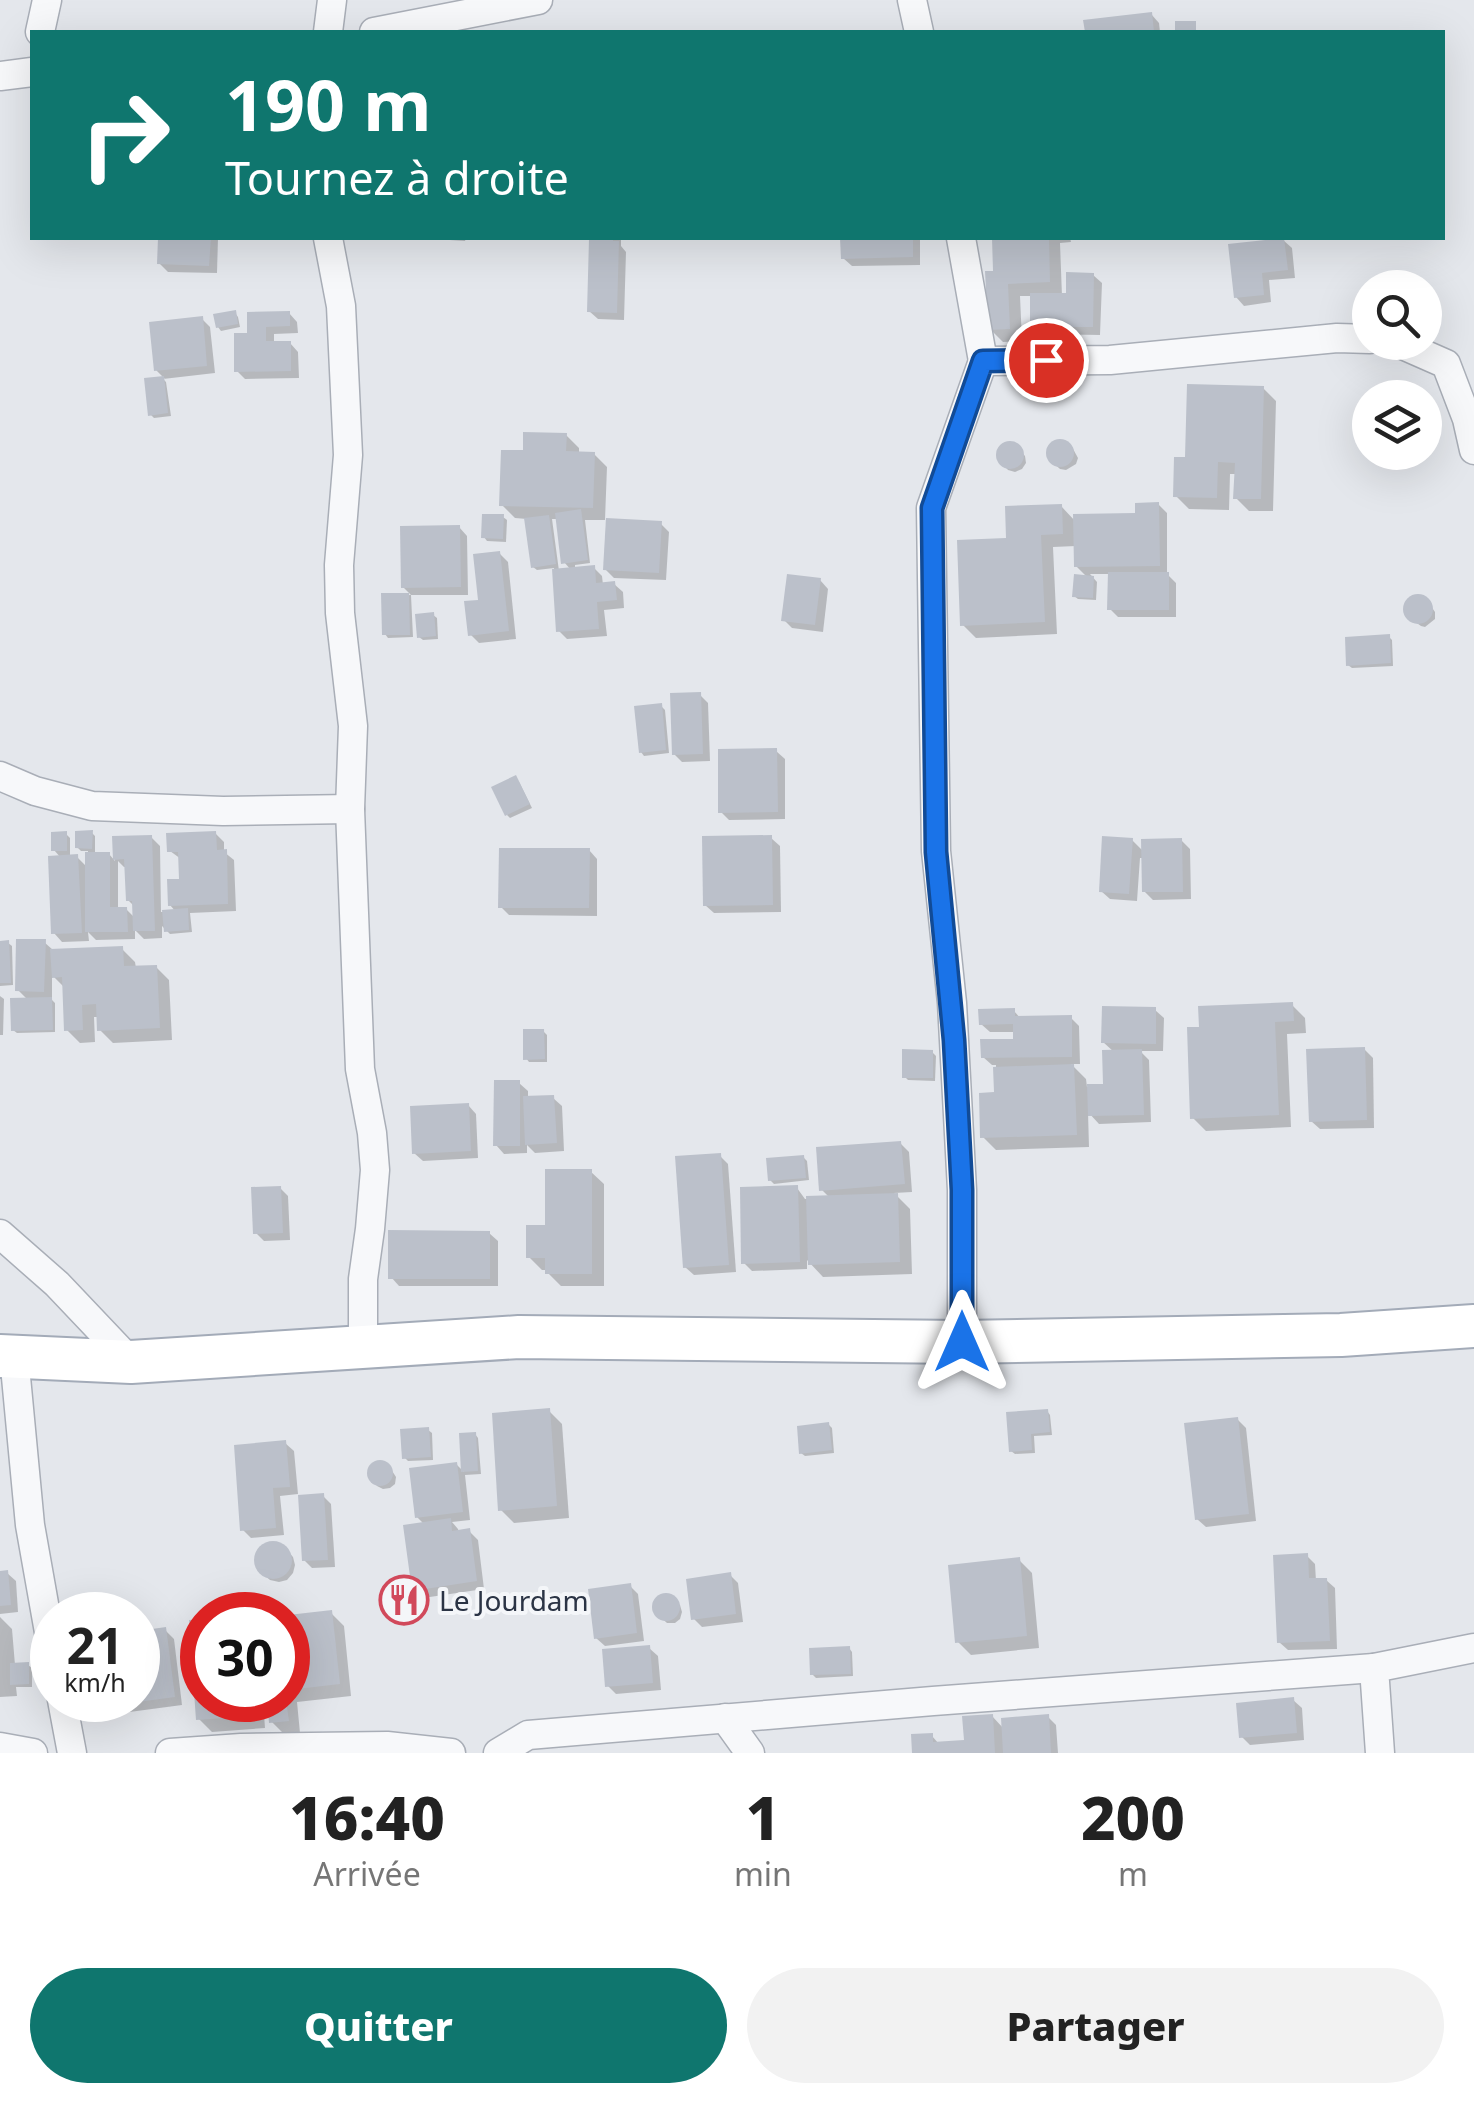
<!DOCTYPE html>
<html lang="fr">
<head>
<meta charset="utf-8">
<style>
  :root { --surface:#fff; --page:#f2f2f2; --text:#222; --muted:#767676; --accent:#0f766e }
  body { margin:0; font-family:"Noto Sans",sans-serif; background:var(--page); color:var(--text); height:100vh; display:flex; flex-direction:column; font-size:38px; white-space:nowrap }
  * { box-sizing:border-box; margin:0 }
  p { font-size:32px; color:var(--muted) }
  .icon { flex:none; width:55px; height:55px; fill:none; stroke:currentColor; stroke-width:2; stroke-linecap:round; stroke-linejoin:round }
  .map { position:relative; height:1753px; overflow:hidden }
  .side { display:flex; flex-direction:column; background:var(--surface); flex:1 }
  .side>* { flex:none }
  .banner { position:absolute; left:30px; top:30px; width:1415px; height:210px; border-radius:0px; box-shadow:0 10px 40px #0002; background:#0f766e; color:#fff; overflow:hidden }
  .buttons { position:absolute; left:1352px; top:270px; display:grid; gap:20px }
  .buttons a { display:grid; place-items:center; width:90px; height:90px; border-radius:50%; background:var(--surface); box-shadow:0 10px 40px #0002; font-size:50px }
  .speed { position:absolute; left:30px; top:1592px; display:flex; gap:20px; font-size:50px; font-weight:700; text-align:center }
  .speed>* { display:grid; place-content:center; width:130px; height:130px; border-radius:50%; background:var(--surface); box-shadow:0 10px 40px #0002; line-height:1 }
  .speed small { font-size:25px; font-weight:400 }
  .speed .limit { border:15px solid #d22; background:#fff; color:#111 }
  .pin { position:absolute; display:grid; place-items:center; width:85px; height:85px; color:#fff; margin:-42px; border:5px solid #fff; border-radius:50%; box-shadow:0 2px 10px #0007 }
  .me { position:absolute; width:110px; margin:-55px; rotate:0deg; stroke-linejoin:round; filter:drop-shadow(0 0 8px #0008) }
  .turn { display:flex; align-items:center; gap:35px; height:210px; padding:0 30px; font-size:45px }
  .turn .icon { width:130px; height:130px; stroke-width:2.5 }
  .turn b { display:block; font-size:70px; line-height:85px }
  .eta { display:flex; justify-content:space-evenly; align-items:center; height:170px; text-align:center }
  .eta b { font-size:60px; font-weight:800; line-height:70px }
  .cta { display:flex; gap:20px; margin-top:auto; padding:20px 30px }
  .cta a { flex:1; height:115px; border-radius:60px; background:var(--accent); color:#fff; font-size:40px; font-weight:800; line-height:115px; text-align:center }
  .cta a+a { background:var(--page); color:var(--text) }
  .map>svg:first-child { display:block }
  .shadow { fill:#0003; fill-rule:evenodd }
  .building { fill:#bbc0ca }
  .lines { fill:none; stroke-linecap:round; stroke-linejoin:round }
  .minor-casing { stroke:#a9aeb7; stroke-width:31 }
  .primary-casing { stroke:#a3abb8; stroke-width:46 }
  .minor { stroke:#f7f8fa; stroke-width:28 }
  .primary { stroke:#fff; stroke-width:42 }
  .route-casing { stroke:#114b97; stroke-width:25 }
  .route { stroke:#1a73e8; stroke-width:18 }
  .labels { text-anchor:middle; dominant-baseline:central; stroke-width:8; stroke-linejoin:round; paint-order:stroke }
  .poi-label { font-size:28px; fill:#2b3445; stroke:#f4f6f9; text-anchor:start }
</style>
</head>
<body>
<div class="map">
<svg width="1474" height="1753" viewBox="0 0 1474 1753">
  <rect width="100%" height="100%" fill="#e4e7ec"/>
  <!-- shadow -->
  <g class="shadow">
    <path d="M1151,14l8,9 1,9h-73l-1,-10z"/>
    <path d="M161,238h57l-1,35 -49,-1 -9,-9z"/>
    <path d="M419,238h47l-1,3z"/>
    <path d="M603,238h18v8l5,6 -2,68 -26,-1 -9,-8z"/>
    <path d="M843,238h77v27l-68,1 -9,-8z"/>
    <path d="M994,238h76l1,4 -11,1 2,53 31,-21 9,8 -2,52 -59,-1 -8,-8v-30h-13l2,45 -19,1 -13,-13 6,-56z"/>
    <path d="M1283,240l9,8 3,30 -26,2 2,22 -27,4 -8,-9z"/>
    <path d="M235,313l3,4 2,10 -19,4 -3,-4z"/>
    <path d="M289,313l8,9 1,11 -24,1v9h16l8,9 1,26 -54,1 -8,-8 12,-36z"/>
    <path d="M202,319l8,8 5,46 -52,6 3,3 5,34 -17,2 -4,-4 -3,-34 18,-1 -9,-9z"/>
    <path d="M1263,388l13,13 -3,110h-24l-13,-13 1,-24h-7l-1,36 -40,-1 -13,-13 11,-36z"/>
    <path d="M566,435l13,13v6h15l13,13 -2,53 55,3 9,9 -3,48 -52,-2 -9,-9 3,-49h-23l5,43 -15,2v4l19,-1 8,8 1,9 11,-1 9,8 1,16 -20,2 3,26 -40,3 -8,-8 -5,-63 -17,2 -4,-3 -6,-48 -12,-1 -13,-13 23,-52zM552,519h6l6,43 7,8 -12,1z"/>
    <path d="M1060,441l12,6 6,11 -2,6 -10,6 -6,-1 -10,-9 -1,-6 5,-11z"/>
    <path d="M1008,444l8,2 9,10 1,7 -4,6 -7,3 -7,-2 -9,-10 -1,-7 4,-6z"/>
    <path d="M1158,504l9,9v61l9,9v34h-58l-8,-8v-35h-20l7,8 -1,18 -18,-1 -4,-3 14,-18 -12,-12v-20l-23,1 4,87 -81,4 -13,-13 46,-85 52,-34 15,16 62,-7z"/>
    <path d="M503,517l4,3 -1,22 -19,-1 -3,-4z"/>
    <path d="M459,527l8,9 1,59h-57l2,42 -25,1 -3,-4 -1,-38 27,-1 -8,-8z"/>
    <path d="M499,553l9,9 8,77 -37,4 -9,-9z"/>
    <path d="M820,580l8,9 -5,43 -31,-4 -8,-8z"/>
    <path d="M1416,597h7l5,5 7,10v7l-10,8 -4,-1 -13,-9 -2,-6 4,-11z"/>
    <path d="M433,615l4,3 1,21 -15,1 -4,-3z"/>
    <path d="M1389,637l3,3 1,26 -41,2 -4,-3z"/>
    <path d="M700,695l8,8 2,58 -28,1 -8,-8z"/>
    <path d="M661,706l4,4 4,43 -25,3 -3,-4z"/>
    <path d="M776,751l9,8v60l-56,1 -8,-8z"/>
    <path d="M519,782l13,26 -22,10 -3,-3z"/>
    <path d="M92,833l3,3v18h14l6,7v-23l36,-1 9,9 1,66h15l-6,-7 11,-24v-22l-11,-8 45,-18 9,9v10l10,8 2,51 -46,2 2,19 -22,2 -8,-8v12l-18,1 -9,-9v9l-39,1 -8,-8 1,9 -27,1 -8,-9 7,-75 -7,-8 12,-16 4,4v19h7l11,11v-17h-7l-4,-4zM118,861l6,6h3l1,33 6,6 1,12 -9,-9h-8z"/>
    <path d="M771,838l9,8 1,66 -67,1 -9,-8z"/>
    <path d="M1132,840l12,12 37,-12 9,9 1,50 -38,1 -9,-9v-33h-4l-3,43 -27,-2 -9,-8z"/>
    <path d="M589,850l8,9v57l-88,-1 -8,-8z"/>
    <path d="M44,942l9,8 69,-1 13,13 1,6 20,-1 13,13 3,60 -59,3 -13,-13 -1,-13h-5l1,25 -15,1 -13,-13 -2,-42 -13,-13v25l3,3v29l-38,1 -4,-3 15,-30 -10,-10z"/>
    <path d="M0,943h8l4,3 1,39 -13,1z"/>
    <path d="M0,996l4,3 -1,36h-3z"/>
    <path d="M1292,1005l13,13 1,15 -19,1 4,93 -85,4 -13,-13 -4,-88z"/>
    <path d="M1155,1010l9,8 -1,33h-23l9,9 2,62 -52,2 -11,-12 1,35 -93,3 -13,-13 13,-42v-30h-4l-9,-8 32,-16v-9h-25l-9,-8 33,-13 7,8 50,-1 8,8 1,38h-9l15,15 1,8 18,-1 9,-34 -11,-10z"/>
    <path d="M543,1031l4,4v27h-18l-3,-4z"/>
    <path d="M1364,1049l9,9 1,70 -54,1 -9,-8z"/>
    <path d="M932,1052l4,4 -1,25 -27,-1 -3,-3z"/>
    <path d="M519,1083l9,8v8l25,-1 9,8 2,45 -29,2 -8,-8v8l-23,1 -8,-9z"/>
    <path d="M468,1105l8,9 2,44 -55,3 -9,-8z"/>
    <path d="M901,1144l8,8 3,40 -18,1 16,16 2,65 -89,3 -16,-17v9l-55,2 -8,-8 53,-75 8,11 25,-1 -8,-8z"/>
    <path d="M720,1156l8,8 8,108 -42,3 -9,-8z"/>
    <path d="M803,1157l4,4 2,19 -35,4 -4,-4z"/>
    <path d="M590,1171l14,13v102h-43l-13,-13v-3h-6l-13,-13 18,-29z"/>
    <path d="M280,1188l8,8 2,44 -26,1 -8,-8z"/>
    <path d="M489,1233l9,8v45h-99l-8,-9z"/>
    <path d="M549,1411l13,13 7,94 -55,5 -13,-13z"/>
    <path d="M1047,1411l3,4 2,20 -18,1 1,17 -20,1 -4,-3z"/>
    <path d="M1237,1419l9,9 10,93 -50,6 -9,-8z"/>
    <path d="M828,1424l4,4 2,25 -29,3 -4,-3z"/>
    <path d="M428,1430l4,3 1,27 -25,1 -3,-3z"/>
    <path d="M475,1434l3,4 3,36 -16,1 5,45 -18,2 6,7 1,4 10,-2 9,9 6,49 -61,9 -8,-8 9,-66 -7,-7 39,-53 8,8 -2,-37z"/>
    <path d="M285,1443l9,8 4,43 -18,2 4,39 -33,3 -8,-8z"/>
    <path d="M382,1463l7,3 7,11 -1,7 -5,4 -7,1 -6,-3 -8,-11 1,-7 5,-4z"/>
    <path d="M323,1496l8,8 4,63 -23,1 -8,-8z"/>
    <path d="M273,1543l9,2 11,12 2,8 -2,8 -6,7 -8,2 -9,-2 -7,-6 -4,-5 -3,-8 2,-9 7,-6z"/>
    <path d="M1307,1556l8,8 1,17 10,-1 9,8 2,61 -49,1 -9,-8z"/>
    <path d="M1019,1560l13,13 7,75 -68,7 -13,-13z"/>
    <path d="M0,1573h7l9,8 2,31 -18,2z"/>
    <path d="M730,1575l8,8 5,39 -41,5 -8,-8z"/>
    <path d="M630,1586l8,8 6,47 -39,5 -9,-8z"/>
    <path d="M662,1596h7l11,9 2,7 -2,7 -5,4h-8l-10,-9 -3,-6 3,-8z"/>
    <path d="M331,1613l13,13 7,70 -54,6 3,31 -15,2 -13,-13 -3,-22h19v-82z"/>
    <path d="M0,1617l12,12 3,36h13l4,3v19h-16l1,9 -17,1z"/>
    <path d="M202,1621v79h61l2,28 -53,4 -13,-13 -7,-97z"/>
    <path d="M165,1630l9,9 8,66 -60,8 -8,-9v-4h24v-66z"/>
    <path d="M649,1648l9,8 3,34 -45,4 -8,-8z"/>
    <path d="M849,1648l3,4 1,24 -37,2 -4,-4z"/>
    <path d="M1293,1700l9,8 2,32 -54,5 -8,-8z"/>
    <path d="M992,1716l12,13 44,-12 8,8 2,28h-143l17,-17 7,8 27,-2z"/>
  </g>
  <!-- building -->
  <g class="building">
    <path d="M1152,12l2,20h-69l-2,-12z"/>
    <rect x="1175" y="21" width="21" height="11"/>
    <path d="M158,238h53l-2,28 -52,-2z"/>
    <path d="M600,238h13v3h6l-2,72 -30,-1 2,-73 11,1z"/>
    <path d="M840,238h73v19l-72,2z"/>
    <path d="M992,238h57l1,44 -42,2 2,45 -22,1 -3,-59h8z"/>
    <path d="M1284,238l4,32 -26,3 2,22 -30,3 -6,-54z"/>
    <path d="M1066,272l28,1 -1,54h-63v-34h36z"/>
    <path d="M236,310l2,14 -22,4 -3,-14z"/>
    <path d="M290,311v15l-24,1v14h25v30l-57,1v-39h13v-21z"/>
    <path d="M203,316l4,50 -53,5 -5,-49z"/>
    <path d="M164,376l4,37 -20,3 -4,-38z"/>
    <path d="M1187,384l77,2 -3,113h-28l2,-36 -17,-1 -1,36 -44,-1 1,-40h11z"/>
    <path d="M523,432l44,1 -1,18 29,1 -2,56 -94,-2 2,-56h22z"/>
    <circle cx="1060" cy="453" r="14"/>
    <circle cx="1010" cy="455" r="14"/>
    <path d="M1159,502l1,64 -86,1 -1,-53 62,-1v-10z"/>
    <path d="M1062,504l1,30 -22,1 4,87 -85,4 -3,-86 49,-2 -1,-32z"/>
    <path d="M581,509l7,51 -27,4 -6,-51z"/>
    <path d="M482,514h22l-1,25 -22,-1z"/>
    <path d="M549,515l7,49 -25,4 -7,-50z"/>
    <path d="M606,518l56,3 -3,52 -56,-3z"/>
    <path d="M460,525l1,62 -60,1 -1,-62z"/>
    <path d="M500,551l9,80 -41,5 -4,-35 14,-1 -5,-46z"/>
    <path d="M595,565l1,18 19,-2 2,19 -20,2 2,27 -43,3 -4,-63z"/>
    <path d="M1108,572h61v38h-62z"/>
    <path d="M787,574l34,4 -6,47 -34,-4z"/>
    <path d="M1074,574l20,2 -1,22 -21,-1z"/>
    <path d="M381,593h28l1,42h-28z"/>
    <circle cx="1418" cy="609" r="15"/>
    <path d="M434,612l2,24 -19,2 -2,-24z"/>
    <path d="M1390,634l1,29 -45,3 -1,-29z"/>
    <path d="M701,692l2,62 -31,1 -2,-62z"/>
    <path d="M662,703l4,47 -27,3 -5,-47z"/>
    <path d="M777,748l1,64 -60,1v-64z"/>
    <path d="M516,775l14,29 -25,12 -14,-29z"/>
    <path d="M93,830l-1,19 -17,-1v-17z"/>
    <path d="M67,831v20h-16v-19z"/>
    <path d="M216,831l1,19 10,-1 1,55 -60,2 -1,-27h12l-1,-27h-11l-1,-19z"/>
    <path d="M152,835l3,96h-22l-1,-30h-6l-2,-42 -11,1 -1,-24z"/>
    <path d="M772,835l1,70 -70,1 -1,-70z"/>
    <path d="M1102,836l31,2 -4,56 -30,-2z"/>
    <path d="M1182,838l1,54h-41l-1,-53z"/>
    <path d="M499,848h91l-1,60h-91z"/>
    <path d="M85,852h25v55h17l1,25h-43z"/>
    <path d="M78,854l4,79 -31,1 -3,-78z"/>
    <path d="M188,908l1,22 -25,2 -2,-22z"/>
    <path d="M16,939h30l-2,53 -29,-1z"/>
    <path d="M9,940l2,43h-11v-42z"/>
    <path d="M123,946l1,20 33,-1 3,63 -63,3 -1,-27 -14,1 1,25 -19,1 -2,-54 -10,1 -2,-29z"/>
    <path d="M52,997l1,33 -42,1 -1,-33z"/>
    <path d="M1293,1002l1,19 -19,1 4,93 -89,4 -3,-92h12l-1,-21z"/>
    <path d="M1102,1006l54,1v37l-55,-1z"/>
    <path d="M1015,1008v8l57,-1v42l-91,1 -1,-19h33v-15l-34,1 -1,-16z"/>
    <path d="M523,1029h21l1,30 -22,1z"/>
    <path d="M1365,1047l2,73 -58,2 -3,-73z"/>
    <path d="M902,1049l31,1v28h-31z"/>
    <path d="M1142,1049l2,66 -56,1 -1,-32h16l-1,-34z"/>
    <path d="M1074,1064l3,71 -97,3 -1,-45 15,-1 -1,-25z"/>
    <path d="M494,1080h26v66h-27z"/>
    <path d="M554,1095l3,48 -32,2 -2,-49z"/>
    <path d="M469,1103l2,48 -59,3 -2,-48z"/>
    <path d="M901,1141l4,43 -86,7 -3,-44z"/>
    <path d="M721,1153l8,112 -46,3 -8,-112z"/>
    <path d="M804,1155l2,23 -38,3 -2,-23z"/>
    <path d="M545,1169h47v105h-47v-16h-19v-33h19z"/>
    <path d="M798,1185l2,77 -59,2 -1,-77z"/>
    <path d="M281,1186l2,47 -30,1 -2,-47z"/>
    <path d="M898,1193l2,69 -92,3 -2,-69z"/>
    <path d="M388,1230l102,1v48h-102z"/>
    <path d="M550,1408l7,98 -59,5 -6,-98z"/>
    <path d="M1048,1409l2,23 -19,2 1,16 -23,2 -3,-40z"/>
    <path d="M1238,1417l11,97 -54,6 -11,-97z"/>
    <path d="M829,1422l3,28 -33,4 -2,-28z"/>
    <path d="M429,1427l2,30 -29,2 -2,-30z"/>
    <path d="M476,1432l2,39 -17,1 -2,-39z"/>
    <path d="M286,1440l4,47 -17,1 3,40 -36,3 -6,-86z"/>
    <circle cx="380" cy="1473" r="13"/>
    <path d="M457,1462l6,50 -48,6 -6,-50z"/>
    <path d="M324,1493l4,67 -26,1 -4,-66z"/>
    <path d="M451,1518l1,13 18,-3 7,53 -65,10 -9,-66z"/>
    <circle cx="273" cy="1560" r="19"/>
    <path d="M1308,1553l1,25h18l3,63 -53,2 -4,-88z"/>
    <path d="M1020,1557l7,79 -72,7 -7,-78z"/>
    <path d="M8,1570l3,35 -11,1v-35z"/>
    <path d="M731,1572l5,42 -45,6 -5,-41z"/>
    <path d="M631,1583l6,50 -43,6 -6,-50z"/>
    <circle cx="666" cy="1607" r="14"/>
    <path d="M332,1610l8,74 -52,6v-75z"/>
    <path d="M202,1619v81h50l1,16 -57,4 -7,-100z"/>
    <path d="M166,1627l9,70 -37,5v-71z"/>
    <path d="M650,1645l3,38 -48,4 -3,-38z"/>
    <path d="M850,1646l1,28 -41,1 -1,-27z"/>
    <path d="M29,1662v22l-19,1v-22z"/>
    <path d="M1294,1697l3,36 -58,5 -3,-35z"/>
    <path d="M267,1700h19l3,21 -20,2z"/>
    <path d="M993,1714l2,39h-83l-1,-19 22,-1v9l31,-2 -2,-24z"/>
    <path d="M1049,1714l2,39h-48l-2,-35z"/>
  </g>
  <g class="lines">
    <!-- minor casing -->
    <g class="minor-casing">
      <g id="minor">
        <path d="M912,0l7,32"/>
        <path d="M40,32l7,-32"/>
        <path d="M328,32l4,-32"/>
        <path d="M374,32l164,-32"/>
        <path d="M0,76l32,-4"/>
        <path d="M328,238l13,68 7,149 -9,110 1,48 13,113 -3,83 10,260 12,64 3,37 -5,59 -7,50v69"/>
        <path d="M961,238l22,123 127,-1 227,-22 33,1"/>
        <path d="M1396,342l50,22 21,55 7,31"/>
        <path d="M0,776l35,15 57,15 131,5 127,-2"/>
        <path d="M0,1234l57,50 74,78"/>
        <path d="M962,1342v-152l-10,-187 -16,-152 -5,-343 52,-147"/>
        <path d="M14,1356l16,169 22,124"/>
        <path d="M62,1700l10,53"/>
        <path d="M725,1718l25,35"/>
        <path d="M0,1747l33,6"/>
        <path d="M170,1753l71,-5 146,-2 64,7"/>
        <path d="M498,1753l30,-18 405,-34 441,-33"/>
        <path d="M1380,1753l-6,-85 100,-20"/>
      </g>
    </g>
    <!-- primary casing -->
    <g class="primary-casing">
      <path id="primary" d="M0,1356l131,6 388,-25 443,5 379,-7 133,-9"/>
    </g>
    <!-- minor -->
    <use href="#minor" class="minor"/>
    <!-- primary -->
    <use href="#primary" class="primary"/>
  </g>
  <g class="lines">
    <!-- route casing -->
    <g class="route-casing">
      <path id="route" d="M962,1342v-152l-8,-150 -18,-188 -4,-344 51,-147 63,-1"/>
    </g>
    <!-- route -->
    <use href="#route" class="route"/>
  </g>
  <!-- icons -->
  <defs>
    <g id="restaurant-ring" transform="scale(2.5)"><circle r="9.5" fill="#f4f6f9" stroke="#d1495b" stroke-width="1.5"/><path d="M-5-6h1v4h1v-4h1v4h1v-4h1v5L-1.5 .5V6h-2V.5L-5-1ZM5-6V6H3V1.5H1.5Q1.5-4 5-6Z" fill="#d1495b"/></g>
  </defs>
  <g fill-rule="evenodd">
    <use href="#restaurant-ring" x="404" y="1600"/>
  </g>
  <g class="labels">
    <!-- poi labels -->
    <g class="poi-label">
      <text x="439" y="1600">Le Jourdam</text>
    </g>
  </g>
</svg>
<div class="buttons">
<a><svg class="icon" aria-label="search" viewBox="0 0 24 24"><circle cx="10" cy="10" r="6"/><path d="M15 15l6 6"/></svg></a>
<a><svg class="icon" aria-label="layers" viewBox="0 0 24 24"><path d="M12 4l9 5-9 5-9-5zM3 14l9 5 9-5"/></svg></a>
</div>
<div class="speed"><div>21<small>km/h</small></div><div class="limit">30</div></div>
<div class="pin" style="left:1046px;top:360px;background:#d93025"><svg class="icon" aria-label="arrive" viewBox="0 0 24 24"><path d="M6 21V4h12l-3 4 3 4H6"/></svg></div>
<svg class="me" style="left:962px;top:1342px" viewBox="-20 -20 40 40"><path d="M0-17L14 15 0 8-14 15z" fill="#1a73e8" stroke="#fff" stroke-width="4"/></svg>
<div class="banner">
<div class="turn"><svg class="icon" aria-label="right" viewBox="0 0 24 24"><path d="M7 20v-9h11M14 6l5 5-5 5"/></svg><div><b>190 m</b>Tournez à droite</div></div>
</div>
</div>
<section class="side">
<div class="eta">
<div><b>16:40</b><p>Arrivée</p></div>
<div><b>1</b><p>min</p></div>
<div><b>200</b><p>m</p></div>
</div>
<div class="cta"><a>Quitter</a><a>Partager</a></div>
</section>
</body>
</html>
